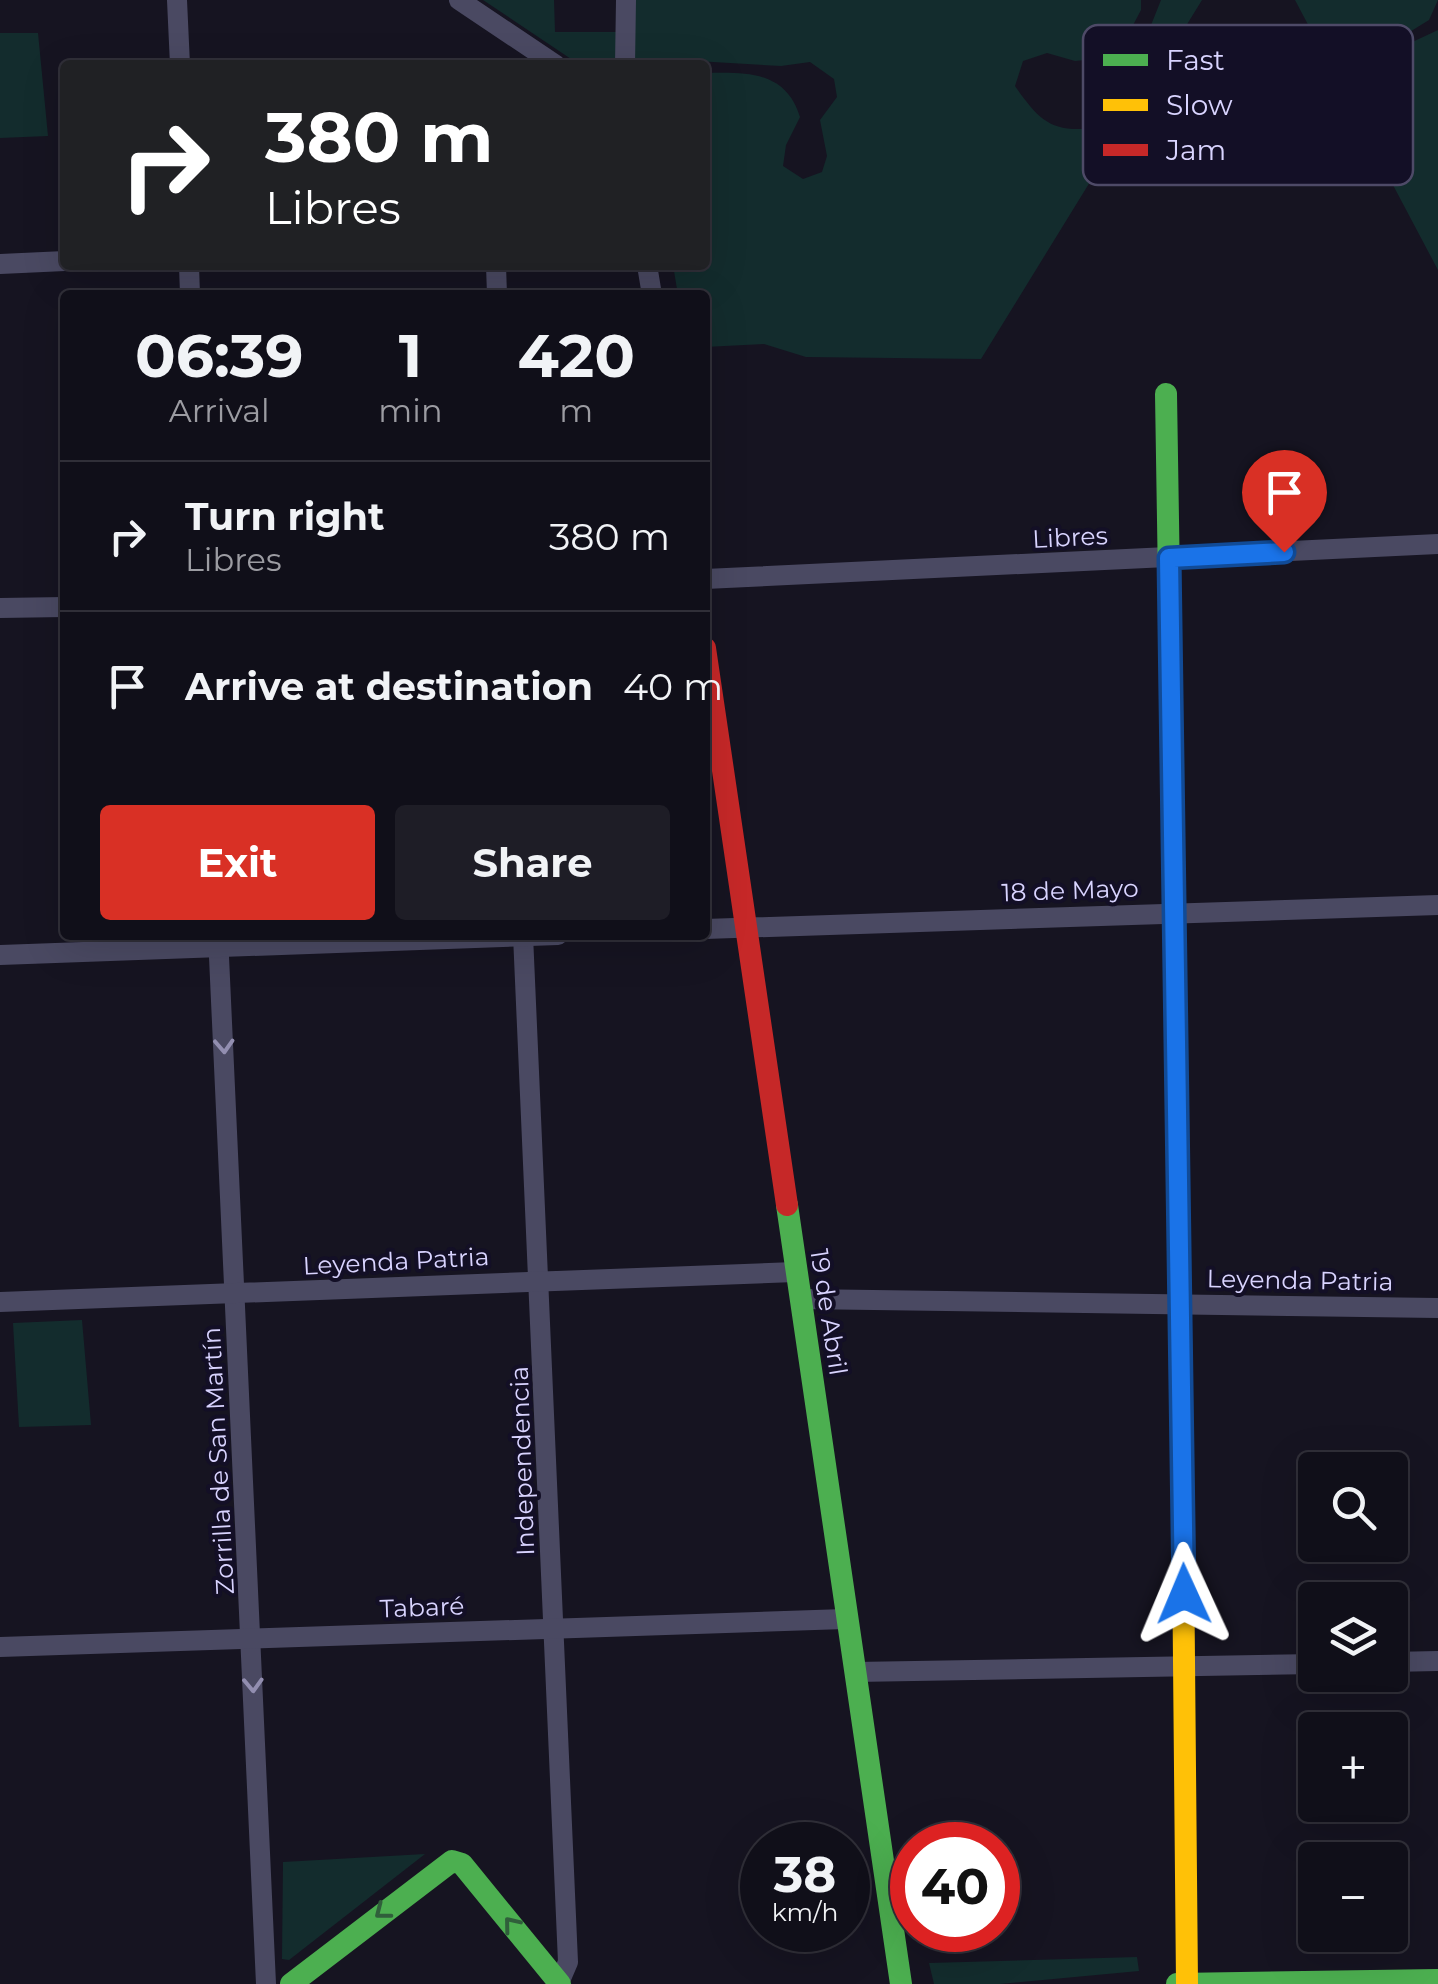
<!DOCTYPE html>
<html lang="en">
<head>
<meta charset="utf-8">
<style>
  :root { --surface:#100f19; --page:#1e1d26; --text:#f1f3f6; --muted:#9c9ca2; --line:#302f38; --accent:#d93025 }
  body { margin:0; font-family:Montserrat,sans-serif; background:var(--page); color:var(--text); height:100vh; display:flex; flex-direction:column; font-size:38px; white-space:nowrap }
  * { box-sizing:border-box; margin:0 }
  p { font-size:32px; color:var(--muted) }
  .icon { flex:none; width:55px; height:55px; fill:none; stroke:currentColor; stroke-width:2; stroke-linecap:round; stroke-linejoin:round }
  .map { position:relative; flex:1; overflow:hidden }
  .sheet { position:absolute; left:60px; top:290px; width:650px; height:650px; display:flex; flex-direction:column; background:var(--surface); border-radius:10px; box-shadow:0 10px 40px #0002,0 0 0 2px var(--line) }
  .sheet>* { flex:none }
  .banner { position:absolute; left:60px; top:60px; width:650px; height:210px; border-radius:10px; box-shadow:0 10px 40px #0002,0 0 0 2px var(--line); background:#202124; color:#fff; overflow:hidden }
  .fabs { position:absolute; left:1298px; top:1452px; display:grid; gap:20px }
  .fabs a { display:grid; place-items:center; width:110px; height:110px; border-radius:10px; background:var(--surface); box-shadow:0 10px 40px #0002,0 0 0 2px var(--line); font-size:50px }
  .speed { position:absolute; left:740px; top:1822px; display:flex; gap:20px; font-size:50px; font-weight:700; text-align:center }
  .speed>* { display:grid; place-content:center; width:130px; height:130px; border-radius:50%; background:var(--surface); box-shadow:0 10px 40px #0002,0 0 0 2px var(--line); line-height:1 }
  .speed small { font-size:25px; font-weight:400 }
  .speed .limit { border:15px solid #d22; background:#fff; color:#111 }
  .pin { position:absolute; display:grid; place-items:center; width:85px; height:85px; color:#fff; margin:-102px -42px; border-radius:50% 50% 50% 0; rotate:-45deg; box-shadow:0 0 10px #0007 }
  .pin .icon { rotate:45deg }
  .me { position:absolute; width:110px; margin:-55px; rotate:359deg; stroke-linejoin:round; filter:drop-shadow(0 0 8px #0008) }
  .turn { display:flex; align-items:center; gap:35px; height:210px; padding:0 40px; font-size:45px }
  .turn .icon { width:130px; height:130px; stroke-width:2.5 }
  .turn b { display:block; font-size:70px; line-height:85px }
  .eta { display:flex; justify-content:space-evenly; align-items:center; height:170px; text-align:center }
  .eta b { font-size:60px; font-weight:700; line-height:70px }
  .button { display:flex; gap:20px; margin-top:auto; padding:20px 40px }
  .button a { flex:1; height:115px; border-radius:10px; background:var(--accent); color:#fff; font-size:40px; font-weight:700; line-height:115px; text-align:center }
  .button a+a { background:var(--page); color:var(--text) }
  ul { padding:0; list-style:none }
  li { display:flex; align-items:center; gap:30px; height:150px; padding:0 40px; border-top:2px solid var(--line) }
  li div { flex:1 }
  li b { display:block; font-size:38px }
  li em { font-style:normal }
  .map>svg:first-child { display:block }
  .green { fill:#132c2d }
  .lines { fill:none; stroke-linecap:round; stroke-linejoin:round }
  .street { stroke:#4a4962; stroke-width:20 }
  .fast { stroke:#4caf50; stroke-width:22 }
  .slow { stroke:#ffc107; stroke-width:22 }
  .jam { stroke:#c62828; stroke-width:22 }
  .oneway { stroke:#928eb0 }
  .oneway2 { stroke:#305f3b }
  .route-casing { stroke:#114b97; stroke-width:25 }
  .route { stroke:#1a73e8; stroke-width:18 }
  .labels { text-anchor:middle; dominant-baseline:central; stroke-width:8; stroke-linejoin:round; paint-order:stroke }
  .street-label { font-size:25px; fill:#d9d4ff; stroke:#130f26 }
  .key { fill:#130f26; stroke:#4e4a67; stroke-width:2.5 }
  .key-label { font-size:28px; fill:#d9d4ff }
</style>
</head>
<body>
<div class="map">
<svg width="1438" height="1984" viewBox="0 0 1438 1984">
  <rect width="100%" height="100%" fill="#161421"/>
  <!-- green -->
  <g class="green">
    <path d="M483,0h71l1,32h62v33h-37z"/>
    <path d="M630,0h511v10l-20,38 -17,10 -29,3 -28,-8 -24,8 -8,25c24,34 36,47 79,42l36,-50 31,-78h41l-221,359 -175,-2 -42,-13 -59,3v-52h-27l-5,-30h32v-192c42,-1 81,-2 95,44l-14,28 -3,21 20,13 19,-7 5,-16 -7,-36 17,-23 -3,-18 -24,-17 -29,4 -102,-6 -45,5z"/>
    <path d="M1295,0h143l-9,20 -26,16 3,9 32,-15v240z"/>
    <path d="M0,33h38l10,103 -48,2z"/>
    <path d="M82,1320l9,105 -72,2 -6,-104z"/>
    <path d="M425,1854l-136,106 -7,-1 1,-97z"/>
    <path d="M1137,1957l2,14 -139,13h-66l-5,-21z"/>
  </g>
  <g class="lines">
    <!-- street -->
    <g class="street">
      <path d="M177,0l3,65"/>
      <path d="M459,0l97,65"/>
      <path d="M625,65l1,-65"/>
      <path d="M0,264l65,-3"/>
      <path d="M189,265l1,30"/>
      <path d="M496,265l1,30"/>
      <path d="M647,265l5,30"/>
      <path d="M705,579l733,-35"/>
      <path d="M0,608l65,-1"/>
      <path d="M705,929l733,-24"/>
      <path d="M218,935l48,1049"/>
      <path d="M523,935l45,1027 -9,21"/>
      <path d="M0,955l558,-20"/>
      <path d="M801,1299l637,9"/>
      <path d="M0,1302l795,-30"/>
      <path d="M0,1647l845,-28"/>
      <path d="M1390,1662l48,-1"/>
      <path d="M855,1672l460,-8"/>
    </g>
    <!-- fast -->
    <g class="fast">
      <path d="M1166,394l15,944"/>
      <path d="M787,1205l114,779"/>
      <path d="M291,1984l161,-123 10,3 98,120"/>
      <path d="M1177,1984l261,-4"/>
    </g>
    <!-- slow -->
    <path class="slow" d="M1181,1338l6,646"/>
    <!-- jam -->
    <path class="jam" d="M705,648l82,557"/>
  </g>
  <!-- one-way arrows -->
  <defs><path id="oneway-chevron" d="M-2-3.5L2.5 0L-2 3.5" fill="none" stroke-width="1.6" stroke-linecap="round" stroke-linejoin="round" transform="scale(2.5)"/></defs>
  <g class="oneway">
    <use href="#oneway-chevron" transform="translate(224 1046) rotate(87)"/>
    <use href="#oneway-chevron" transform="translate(253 1685) rotate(88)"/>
  </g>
  <g class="oneway2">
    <use href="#oneway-chevron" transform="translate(382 1912) rotate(142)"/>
    <use href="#oneway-chevron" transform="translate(511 1924) rotate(-129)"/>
  </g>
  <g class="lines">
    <!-- route casing -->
    <g class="route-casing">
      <path id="route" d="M1184,1594l-15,-1036 115,-6"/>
    </g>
    <!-- route -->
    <use href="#route" class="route"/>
  </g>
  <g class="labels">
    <!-- street labels -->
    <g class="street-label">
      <text transform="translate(1070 537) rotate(-3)">Libres</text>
      <text transform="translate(1070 890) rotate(-2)">18 de Mayo</text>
      <text transform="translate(396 1261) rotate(-3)">Leyenda Patria</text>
      <text transform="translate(1300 1280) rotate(1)">Leyenda Patria</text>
      <text transform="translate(829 1312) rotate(81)">19 de Abril</text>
      <text transform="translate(218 1461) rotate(-93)">Zorrilla de San Martín</text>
      <text transform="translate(522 1461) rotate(-92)">Independencia</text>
      <text transform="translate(422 1607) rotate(-2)">Tabaré</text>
    </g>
  </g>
  <!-- legend -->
  <rect x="1083" y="25" width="330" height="160" rx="15" class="key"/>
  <rect x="1103" y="54" width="45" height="12" fill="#4caf50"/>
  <rect x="1103" y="99" width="45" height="12" fill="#ffc107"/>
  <rect x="1103" y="144" width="45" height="12" fill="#c62828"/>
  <g class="key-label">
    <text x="1166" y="70">Fast</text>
    <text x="1166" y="115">Slow</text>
    <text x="1166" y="160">Jam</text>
  </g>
</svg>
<div class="fabs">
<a><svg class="icon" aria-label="search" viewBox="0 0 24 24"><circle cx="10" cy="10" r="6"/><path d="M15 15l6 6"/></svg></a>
<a><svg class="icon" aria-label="layers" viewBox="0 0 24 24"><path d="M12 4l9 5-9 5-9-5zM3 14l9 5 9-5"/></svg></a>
<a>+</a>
<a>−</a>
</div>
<div class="speed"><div>38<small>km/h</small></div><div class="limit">40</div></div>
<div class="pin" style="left:1284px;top:552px;background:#d93025"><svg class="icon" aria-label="arrive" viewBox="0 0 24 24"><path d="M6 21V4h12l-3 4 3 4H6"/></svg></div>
<svg class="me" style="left:1184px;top:1594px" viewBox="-20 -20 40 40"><path d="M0-17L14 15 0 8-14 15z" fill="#1a73e8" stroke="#fff" stroke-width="4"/></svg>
<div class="banner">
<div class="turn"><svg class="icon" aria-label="right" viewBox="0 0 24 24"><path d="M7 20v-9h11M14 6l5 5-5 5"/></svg><div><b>380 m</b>Libres</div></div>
</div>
<section class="sheet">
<div class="eta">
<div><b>06:39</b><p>Arrival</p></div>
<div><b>1</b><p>min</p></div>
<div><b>420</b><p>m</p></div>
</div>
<ul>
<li><svg class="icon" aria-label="right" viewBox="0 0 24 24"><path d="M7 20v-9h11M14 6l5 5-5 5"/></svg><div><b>Turn right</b><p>Libres</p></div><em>380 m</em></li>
<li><svg class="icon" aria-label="arrive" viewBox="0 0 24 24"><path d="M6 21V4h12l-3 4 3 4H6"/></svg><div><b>Arrive at destination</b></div><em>40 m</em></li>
</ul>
<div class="button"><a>Exit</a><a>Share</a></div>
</section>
</div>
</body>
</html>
